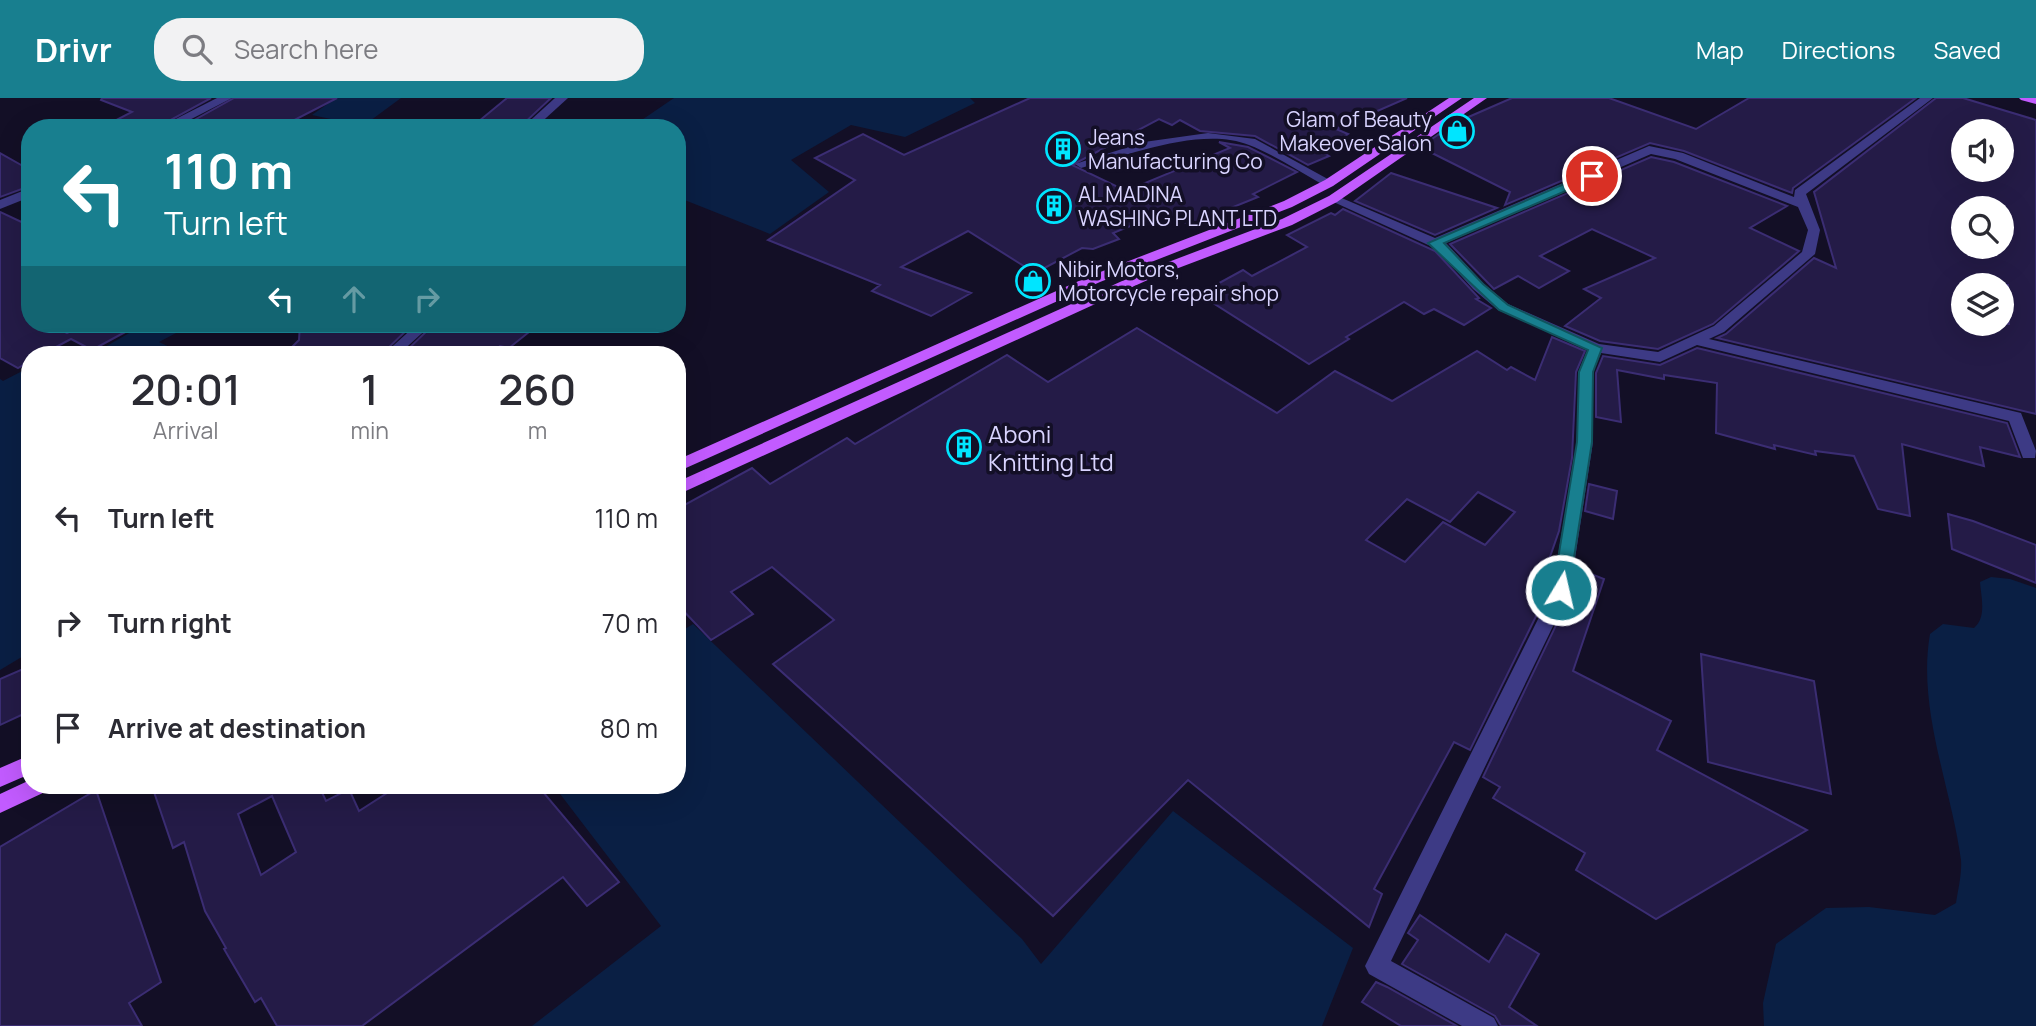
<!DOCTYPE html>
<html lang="en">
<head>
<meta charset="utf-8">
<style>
  :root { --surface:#fff; --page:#f2f2f3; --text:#2b2b33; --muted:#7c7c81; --accent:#187f8f }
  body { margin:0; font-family:Manrope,sans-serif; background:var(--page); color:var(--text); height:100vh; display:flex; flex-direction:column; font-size:26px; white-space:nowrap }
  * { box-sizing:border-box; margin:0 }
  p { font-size:23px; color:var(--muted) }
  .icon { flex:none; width:38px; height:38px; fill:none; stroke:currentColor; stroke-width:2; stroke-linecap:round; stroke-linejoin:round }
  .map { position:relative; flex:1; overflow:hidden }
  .panel { position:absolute; left:21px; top:248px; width:665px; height:448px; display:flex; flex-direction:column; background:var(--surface); border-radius:28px; box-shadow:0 7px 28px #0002 }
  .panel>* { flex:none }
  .guide { position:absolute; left:21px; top:21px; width:665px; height:214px; border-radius:28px; box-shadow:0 7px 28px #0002; background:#187f8f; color:#fff; overflow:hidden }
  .fabs { position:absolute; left:1951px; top:21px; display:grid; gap:14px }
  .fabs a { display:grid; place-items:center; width:63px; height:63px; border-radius:50%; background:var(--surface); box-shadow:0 7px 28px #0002; font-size:35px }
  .pin { position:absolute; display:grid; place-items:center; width:60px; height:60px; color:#fff; margin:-30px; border:4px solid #fff; border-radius:50%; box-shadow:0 2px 7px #0007 }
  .me { position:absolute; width:77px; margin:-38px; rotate:9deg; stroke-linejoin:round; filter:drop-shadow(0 0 5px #0008) }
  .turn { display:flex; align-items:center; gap:24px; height:147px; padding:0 28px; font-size:32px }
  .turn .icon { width:91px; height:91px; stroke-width:2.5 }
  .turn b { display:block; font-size:49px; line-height:60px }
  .lanes { display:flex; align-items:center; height:66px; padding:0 28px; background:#0003; justify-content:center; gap:35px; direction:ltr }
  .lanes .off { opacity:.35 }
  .eta { display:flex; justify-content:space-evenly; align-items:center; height:119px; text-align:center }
  .eta b { font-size:42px; font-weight:600; line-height:49px }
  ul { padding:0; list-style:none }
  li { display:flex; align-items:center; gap:21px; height:105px; padding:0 28px }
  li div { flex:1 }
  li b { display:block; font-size:26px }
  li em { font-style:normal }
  header { display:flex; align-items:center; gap:42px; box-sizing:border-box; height:98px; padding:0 35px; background:var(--accent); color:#fff }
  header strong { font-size:33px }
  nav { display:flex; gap:38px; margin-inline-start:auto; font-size:24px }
  .search { width:490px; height:63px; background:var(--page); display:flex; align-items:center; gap:18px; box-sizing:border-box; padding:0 24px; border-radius:28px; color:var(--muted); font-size:26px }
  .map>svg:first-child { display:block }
  .water { fill:#0a1f44 }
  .building { fill:#241b47; stroke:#3b2d73; stroke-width:2; fill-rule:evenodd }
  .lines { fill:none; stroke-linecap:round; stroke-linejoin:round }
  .minor { fill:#3d3a85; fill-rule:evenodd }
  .tertiary { fill:#3d3a85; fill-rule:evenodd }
  .primary { fill:#c25bff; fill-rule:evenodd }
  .route { fill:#187f8f; stroke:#10535d; stroke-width:2 }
  .labels { text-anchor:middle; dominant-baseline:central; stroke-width:7; stroke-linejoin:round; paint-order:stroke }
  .far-poi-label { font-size:21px; fill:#d9d4ff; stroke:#130f26; text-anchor:start }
  .poi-label { font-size:24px; fill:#d9d4ff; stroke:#130f26; text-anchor:start }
</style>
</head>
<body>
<header>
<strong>Drivr</strong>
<div class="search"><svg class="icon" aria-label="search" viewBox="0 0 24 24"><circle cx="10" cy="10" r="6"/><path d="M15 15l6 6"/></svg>Search here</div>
<nav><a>Map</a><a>Directions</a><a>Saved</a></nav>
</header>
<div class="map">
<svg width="2036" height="928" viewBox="0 0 2036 928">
  <rect width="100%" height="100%" fill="#130f26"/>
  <!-- water -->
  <g class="water">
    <path d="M336,0h65l-38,28 -51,-11z"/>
    <path d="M674,0h296l5,5 -70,34 -54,-12 -60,35 38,32 -59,42 -93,-37v-69h-47z"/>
    <path d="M145,226h48l-34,18 27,13h-95z"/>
    <path d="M30,269v285l-30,18v-291l3,2z"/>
    <path d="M1991,479l19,2 26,9v438h-272l-1,-23 13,-59 50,-36 43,-1 66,8 21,-12c2,-13 6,-29 5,-43 -10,-74 -44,-151 -31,-226l13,-10 31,4c13,-11 7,-31 6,-46z"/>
    <path d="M693,526l329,315 19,25 132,-153 180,137 -31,78h-790l129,-100 -107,-140h123v-152z"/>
  </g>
  <!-- building -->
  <g class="building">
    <path d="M102,0h109l-55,30h-55l31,-16 -31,-12z"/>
    <path d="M234,0h103l-58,30h-99z"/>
    <path d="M507,0h44l-31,29 -41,-6z"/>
    <path d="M1030,0h377l-71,31 12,5 -26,18 7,4 -21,9 -53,-29 -55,-5 -20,-11 -8,5 -13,-6 -87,46 54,26 104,-43 -11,-6 29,5 49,25 -44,22 5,3 -69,28 -22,-14 -54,22 6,6 -26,10 -11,-1 -47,25 -67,-42 -67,36 70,26 -40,23 -59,-25 8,-6 -112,-45 87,-60 -40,-22 48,-24 41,21z"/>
    <path d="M1512,0h97l87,31 53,-31h167l-123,90 -1,5 -108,-42 -34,-8 -145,62 5,-13 -90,-45 37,-25z"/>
    <path d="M1936,0h27l73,22v294l-319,-76 9,-4 88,-76 22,10 -22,-76zM1964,33h38v39h-38zM1964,110h38v39h-38zM1964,187h44l1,39h-45z"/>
    <path d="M0,55l30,17v16l-30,11z"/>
    <path d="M1651,59l23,5 113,44 -37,22 49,23 -86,73 -55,25 -58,-8 -35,-15 36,-28 -17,-9 71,-31 -63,-29 -52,27 29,15 -30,17 -21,-12 -24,13 -44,-45z"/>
    <path d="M1391,75l106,35 -62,27 -80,-34z"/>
    <path d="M1343,111l92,42 44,47 -3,1 15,9 -27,17 -30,-16 -10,5 -20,-12 -58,35 3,2 -40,25 -110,-70 44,-24 9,6 55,-29 -20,-12 44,-22 4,2z"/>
    <path d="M0,114l30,14v98h20l17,9 16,-9h57l-48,26 -21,-11 -30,16h-11v6l-12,7 -18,-10z"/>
    <path d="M300,226h113l-32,31h-97l15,-15z"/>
    <path d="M434,226h105l-30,24 -9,-2 -12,9h-86z"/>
    <path d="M1137,230l140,85 58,-42 57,30 85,-50 30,19 4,-3 24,13 17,-43 33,14 -9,21 -4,86 -13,73 -16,46 8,4 -2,9 -79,160 -16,-8 -80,147 8,5 -13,33 -181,-147 -135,136 -280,-252 61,-44 -62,-53 -41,25 22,22 -42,26 -34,-36v-95l75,-41 18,16 77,-46 8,6 152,-89 41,27zM1478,394l37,20 -30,33 -42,-23 -38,40 -39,-22 41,-41 43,23z"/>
    <path d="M1697,250l310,75 13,34 -40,-10 4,19 -82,-22 8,72 -32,-7 -24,-53 -39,-5 1,4 -42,-10 1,4 -59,-16 1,-50 -53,-8v4l-47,-9 4,52 -25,-5v-44l7,-17 57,9z"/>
    <path d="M1589,386l28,7 -4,28 -28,-8z"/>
    <path d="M1948,416l25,7 63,24v38l-84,-34z"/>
    <path d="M1586,474l18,7 -31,92 98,50 -14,29 150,80 -151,89 -80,-49 9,-17 -92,-55 7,-11 -17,-10 89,-185 6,3z"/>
    <path d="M1701,556l113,27 17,113 -123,-32z"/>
    <path d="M30,568v45l-30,14v-46z"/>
    <path d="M152,688h167l7,15 23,-12 10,22 39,-25h140l81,96 -32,24 -24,-29 -201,149h-85l-16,-28 -6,4 -31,-53 2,-1 -21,-37 -21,-69 -11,6zM272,698l24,56 -35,23 -23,-61z"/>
    <path d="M96,692l65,192 -32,21 13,23h-142v-179z"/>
    <path d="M1420,817l69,47 17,-28 33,20 -30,53 28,19h-36l-6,-10 -93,-52 16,-24 -10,-7z"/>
    <path d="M1376,884l11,5 70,39h-56l-39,-24z"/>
  </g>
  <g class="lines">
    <!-- minor -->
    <g class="minor">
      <path d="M217,0h15l-58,30h-16z"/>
      <path d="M1920,0h13l-127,96 14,36 -5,24 -91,78 -15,7 312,74 15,38 -1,7h-12l-14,-37 -312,-76 -37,17 -59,-9 -8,19v70l-23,149 -179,370 103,57 4,8h-36l-93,-52 -4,-8 4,-8 183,-367 25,-149 2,-70 9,-22 -90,-40 -25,-21 -36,-40 -110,-50 2,-3h8l98,42 214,-92 34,7 111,44 1,-7zM1651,56l24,5 123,48 10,23 -6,22 -88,74 -56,26 -59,-8 -91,-40 -25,-21 -37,-40z"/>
      <path d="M1208,35l47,6 80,44 -10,3c-25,-14 -50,-31 -76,-41 -47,-19 -121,10 -168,23l-6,-4 69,-22z"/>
      <path d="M30,90v9l-30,12v-9z"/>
    </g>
    <!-- tertiary -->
    <g class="tertiary">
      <path d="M555,0h13l-33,30h-13z"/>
      <path d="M417,226h15l-34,31h-15z"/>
    </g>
    <!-- primary -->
    <g class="primary">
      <path d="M1449,0h13l-129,88 -41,21 -192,75 -423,190v-12l413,-184 194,-75 41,-21z"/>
      <path d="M1474,0h13l-150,104 -45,23 -140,53 -475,217v-13l465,-210 140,-53 47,-23z"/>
      <path d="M2019,0h17v6l-15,-4z"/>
      <path d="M30,657v19l-30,13v-19z"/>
      <path d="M30,682v6h18l-3,6 -45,21v-19z"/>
    </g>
  </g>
  <!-- route -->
  <path class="route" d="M1592,74l6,4 -2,2 -152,65 39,41 25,21 94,43 -9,24 -1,70 -23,148 -8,7 -8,-7 24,-148 2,-70 9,-22 -89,-40 -71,-67z"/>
  <!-- icons -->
  <defs>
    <g id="shop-ring" transform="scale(1.75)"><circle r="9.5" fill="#130f26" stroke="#00e5ff" stroke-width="1.5"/><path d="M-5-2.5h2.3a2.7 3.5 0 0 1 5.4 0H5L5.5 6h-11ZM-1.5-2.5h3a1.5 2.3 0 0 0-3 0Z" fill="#00e5ff"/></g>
    <g id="building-ring" transform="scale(1.75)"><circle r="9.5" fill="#130f26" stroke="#00e5ff" stroke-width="1.5"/><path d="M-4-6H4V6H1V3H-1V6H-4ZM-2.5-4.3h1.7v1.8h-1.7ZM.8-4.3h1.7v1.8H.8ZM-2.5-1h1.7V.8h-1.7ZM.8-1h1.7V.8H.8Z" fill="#00e5ff"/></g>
  </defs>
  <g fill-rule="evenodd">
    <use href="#shop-ring" x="1457" y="33"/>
    <use href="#building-ring" x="1063" y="51"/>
    <use href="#building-ring" x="1054" y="108"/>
    <use href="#shop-ring" x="1033" y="183"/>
    <use href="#building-ring" x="964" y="349"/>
  </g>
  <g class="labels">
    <!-- far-poi labels -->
    <g class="far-poi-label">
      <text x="1432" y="21" text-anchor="end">Glam of Beauty<tspan x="1432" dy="24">Makeover Salon</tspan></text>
      <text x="1088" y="39">Jeans<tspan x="1088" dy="24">Manufacturing Co</tspan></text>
      <text x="1078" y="96">AL MADINA<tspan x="1078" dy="24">WASHING PLANT LTD</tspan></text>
      <text x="1058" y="171">Nibir Motors,<tspan x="1058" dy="24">Motorcycle repair shop</tspan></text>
    </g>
    <!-- poi labels -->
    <g class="poi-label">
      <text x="988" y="335">Aboni<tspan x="988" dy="28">Knitting Ltd</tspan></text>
    </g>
  </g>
</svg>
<div class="fabs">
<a><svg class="icon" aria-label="sound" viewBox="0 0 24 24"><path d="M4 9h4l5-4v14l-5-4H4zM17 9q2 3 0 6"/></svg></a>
<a><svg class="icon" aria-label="search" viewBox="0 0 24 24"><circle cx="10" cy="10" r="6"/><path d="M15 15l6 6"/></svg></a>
<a><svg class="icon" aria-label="layers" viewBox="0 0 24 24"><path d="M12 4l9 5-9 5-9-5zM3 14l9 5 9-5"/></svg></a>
</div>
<div class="pin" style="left:1592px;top:78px;background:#d93025"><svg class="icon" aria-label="arrive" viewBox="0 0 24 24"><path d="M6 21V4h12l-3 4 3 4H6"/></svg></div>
<svg class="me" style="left:1561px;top:492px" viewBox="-20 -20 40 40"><circle r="17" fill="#187f8f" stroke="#fff" stroke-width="3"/><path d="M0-11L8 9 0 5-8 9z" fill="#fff"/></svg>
<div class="guide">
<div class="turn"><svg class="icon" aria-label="left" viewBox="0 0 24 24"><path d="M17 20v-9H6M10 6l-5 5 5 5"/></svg><div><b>110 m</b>Turn left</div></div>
<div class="lanes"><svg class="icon" aria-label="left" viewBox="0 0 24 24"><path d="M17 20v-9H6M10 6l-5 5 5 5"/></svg><svg class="icon off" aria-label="ahead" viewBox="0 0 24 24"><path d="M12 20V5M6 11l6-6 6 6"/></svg><svg class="icon off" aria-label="right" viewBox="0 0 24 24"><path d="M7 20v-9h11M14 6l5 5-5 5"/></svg></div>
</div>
<section class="panel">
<div class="eta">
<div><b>20:01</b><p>Arrival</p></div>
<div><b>1</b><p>min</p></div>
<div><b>260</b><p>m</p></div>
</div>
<ul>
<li><svg class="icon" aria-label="left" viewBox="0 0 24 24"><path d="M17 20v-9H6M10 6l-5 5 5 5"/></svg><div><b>Turn left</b></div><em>110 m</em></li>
<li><svg class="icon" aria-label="right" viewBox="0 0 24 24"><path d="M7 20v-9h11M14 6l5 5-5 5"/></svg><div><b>Turn right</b></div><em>70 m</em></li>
<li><svg class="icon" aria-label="arrive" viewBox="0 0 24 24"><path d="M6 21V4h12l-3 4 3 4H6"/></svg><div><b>Arrive at destination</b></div><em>80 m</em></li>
</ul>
</section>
</div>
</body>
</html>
